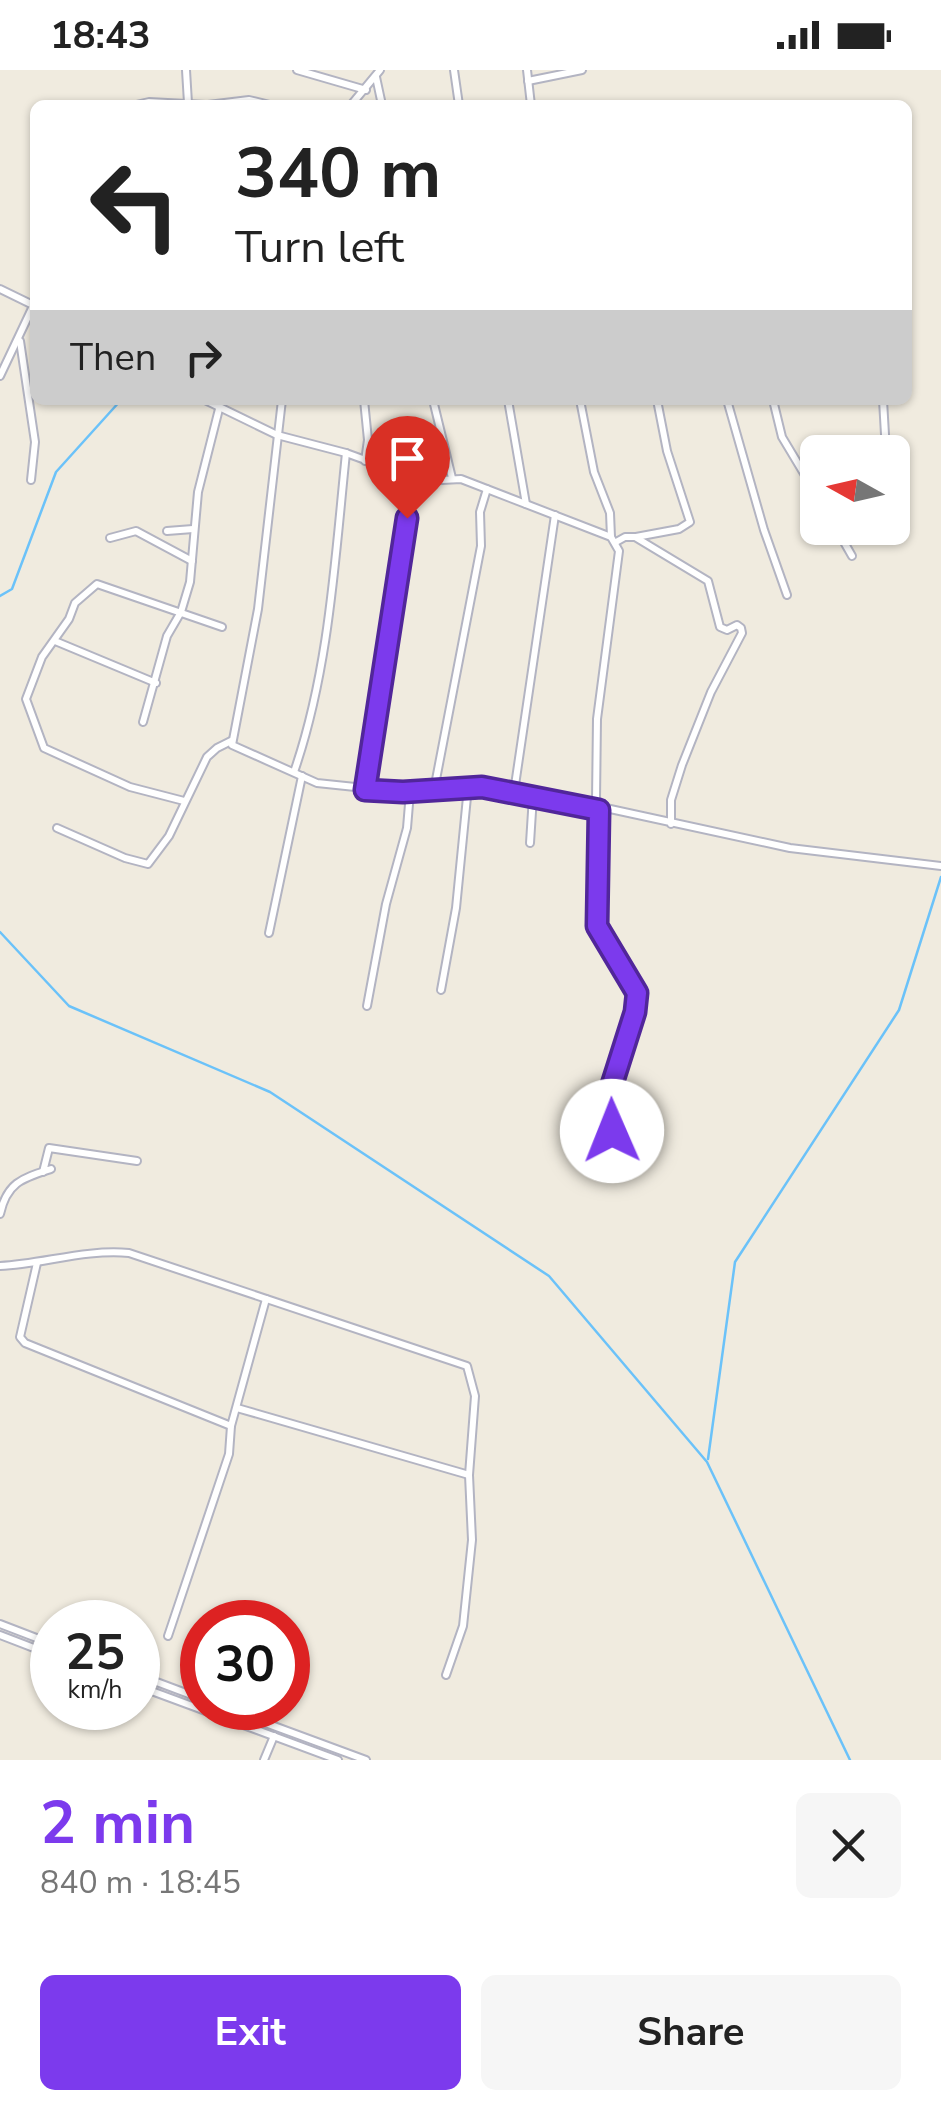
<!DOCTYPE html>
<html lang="en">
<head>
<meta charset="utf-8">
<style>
  :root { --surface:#fff; --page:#f6f6f6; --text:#222; --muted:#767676; --accent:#7c3aed }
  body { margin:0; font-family:"Nunito Sans",sans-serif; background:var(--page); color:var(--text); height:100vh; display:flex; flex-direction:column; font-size:38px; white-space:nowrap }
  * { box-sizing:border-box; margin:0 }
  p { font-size:32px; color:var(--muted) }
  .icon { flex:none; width:55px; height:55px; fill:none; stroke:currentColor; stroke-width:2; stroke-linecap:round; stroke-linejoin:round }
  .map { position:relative; height:1690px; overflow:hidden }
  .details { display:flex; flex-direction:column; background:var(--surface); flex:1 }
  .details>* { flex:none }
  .hud { position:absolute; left:30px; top:30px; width:882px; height:305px; border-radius:15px; box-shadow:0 2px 8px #0004; background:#fff; color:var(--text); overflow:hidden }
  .needle { width:65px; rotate:278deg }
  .buttons { position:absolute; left:800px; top:365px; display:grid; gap:20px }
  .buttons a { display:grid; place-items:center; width:110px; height:110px; border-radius:15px; background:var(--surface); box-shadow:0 2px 8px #0004; font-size:50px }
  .speed { position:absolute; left:30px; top:1530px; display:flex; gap:20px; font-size:50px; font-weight:700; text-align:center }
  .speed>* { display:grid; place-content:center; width:130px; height:130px; border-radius:50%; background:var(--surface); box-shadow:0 2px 8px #0004; line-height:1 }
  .speed small { font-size:25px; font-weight:400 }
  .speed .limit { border:15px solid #d22; background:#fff; color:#111 }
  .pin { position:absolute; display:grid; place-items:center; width:85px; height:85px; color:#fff; margin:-102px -42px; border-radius:50% 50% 50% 0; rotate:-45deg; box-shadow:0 0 10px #0007 }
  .pin .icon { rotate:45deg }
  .me { position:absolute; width:110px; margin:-55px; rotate:359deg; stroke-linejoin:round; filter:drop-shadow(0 0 8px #0008) }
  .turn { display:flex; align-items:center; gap:35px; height:210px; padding:0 40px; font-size:45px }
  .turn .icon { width:130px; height:130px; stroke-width:2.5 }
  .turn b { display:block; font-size:70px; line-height:85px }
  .then { display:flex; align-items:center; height:95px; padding:0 40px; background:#0003; gap:20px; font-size:38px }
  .round { display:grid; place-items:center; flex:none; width:105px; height:105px; border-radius:15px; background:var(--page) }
  .head { display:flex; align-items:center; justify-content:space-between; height:170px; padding:0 40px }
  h1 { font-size:60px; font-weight:700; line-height:75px; color:var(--accent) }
  .button { display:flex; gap:20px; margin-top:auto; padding:20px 40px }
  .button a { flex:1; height:115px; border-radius:15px; background:var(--accent); color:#fff; font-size:40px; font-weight:700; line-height:115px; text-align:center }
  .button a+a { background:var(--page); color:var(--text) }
  .status { display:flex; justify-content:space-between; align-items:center; height:70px; padding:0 50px; background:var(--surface); direction:ltr }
  .status svg { height:28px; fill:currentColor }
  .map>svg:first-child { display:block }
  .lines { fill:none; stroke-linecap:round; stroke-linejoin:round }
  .stream { stroke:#6bc2f9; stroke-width:2.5 }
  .minor-casing { stroke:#b3b4c2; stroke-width:10 }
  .minor { stroke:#fff; stroke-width:6 }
  .route-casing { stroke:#51269a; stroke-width:25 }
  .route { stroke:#7c3aed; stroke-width:18 }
</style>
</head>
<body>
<div class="status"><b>18:43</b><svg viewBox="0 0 49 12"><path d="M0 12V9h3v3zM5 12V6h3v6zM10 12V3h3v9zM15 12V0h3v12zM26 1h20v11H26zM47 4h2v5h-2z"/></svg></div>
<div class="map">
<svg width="941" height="1690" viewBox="0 0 941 1690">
  <rect width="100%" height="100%" fill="#f0ebdf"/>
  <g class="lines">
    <!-- stream -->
    <g class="stream">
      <path d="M0,526l12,-7 44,-117 65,-72"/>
      <path d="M0,862l69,74 201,86 279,184 158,186 143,298"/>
      <path d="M708,1389l27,-197 164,-252 42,-133"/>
    </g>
    <!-- minor casing -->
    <g class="minor-casing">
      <g id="minor">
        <path d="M186,0l2,33"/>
        <path d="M297,0l69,20"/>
        <path d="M454,0l5,35"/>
        <path d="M527,0l4,35"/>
        <path d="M376,7l6,28"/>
        <path d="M528,11l54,-11"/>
        <path d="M136,35l13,-3 56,3"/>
        <path d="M208,35l41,-5 21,5"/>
        <path d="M351,35l29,-35"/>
        <path d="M0,219l35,17"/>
        <path d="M20,271l15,101 -4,38"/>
        <path d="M0,306l35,-74"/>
        <path d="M205,330l72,35 69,18 77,28 38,-2 150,58 8,14 -22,168 -1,81 5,7 189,41 151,18"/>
        <path d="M282,330l-24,209 -26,136 85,38 86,9 79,-5 118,21"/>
        <path d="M364,330l4,40 -3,21"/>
        <path d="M433,330l19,78"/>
        <path d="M508,330l18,104"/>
        <path d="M580,330l14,72 16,41 1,24"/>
        <path d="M727,330l37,130 23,65"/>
        <path d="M773,330l9,37 36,60"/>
        <path d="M883,330l3,52"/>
        <path d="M836,458l16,28"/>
        <path d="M167,461l26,-2"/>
        <path d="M636,467l43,-8 11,-7 -23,-71 -10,-51"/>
        <path d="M110,468l26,-7 56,30"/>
        <path d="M616,472l9,-5h10l73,44 12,46 7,3 10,-5 4,3 1,5 -31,59 -29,73 -11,35v24"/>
        <path d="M55,571l101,42"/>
        <path d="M143,652l24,-86 14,-24 9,-30 8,-90 21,-83"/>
        <path d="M294,702c35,-101 41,-213 52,-319"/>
        <path d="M365,720l48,-311"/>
        <path d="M434,720l47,-244 -1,-34 7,-23"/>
        <path d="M514,722l41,-277"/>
        <path d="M184,731l-54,-14 -86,-39 -18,-49 16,-42 27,-38 6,-16 22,-19 125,43"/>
        <path d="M599,739l-2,118 40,66 -2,18 -33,105 1,7 9,8"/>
        <path d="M57,758l68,30 23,6 21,-28 38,-79 10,-9 14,-7"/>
        <path d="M530,773l3,-47"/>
        <path d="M269,863l33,-157"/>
        <path d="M441,920l15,-82 12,-121"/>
        <path d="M367,936l19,-102 21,-76 3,-36"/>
        <path d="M43,1102l6,-24 88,13"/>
        <path d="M0,1144c7,-32 23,-36 51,-45"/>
        <path d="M37,1193l-17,74 5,6 206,83"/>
        <path d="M0,1196c43,-2 85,-17 129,-13l338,113 8,30 -6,79 3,65 -9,86 -17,49"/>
        <path d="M237,1338l232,67"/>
        <path d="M0,1554l52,20"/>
        <path d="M0,1565l52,20"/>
        <path d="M168,1566l61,-182 2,-28 35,-127"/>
        <path d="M138,1605l64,24"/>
        <path d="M138,1616l200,74"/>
        <path d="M225,1638l141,52"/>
        <path d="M264,1690l10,-24"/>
      </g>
    </g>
    <!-- minor -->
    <use href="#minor" class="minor"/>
  </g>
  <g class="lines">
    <!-- route casing -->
    <g class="route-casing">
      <path id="route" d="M407,448l-42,272 38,2 79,-5 117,23 -2,116 40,67 -2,19 -33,104 1,7 9,8"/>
    </g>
    <!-- route -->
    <use href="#route" class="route"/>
  </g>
</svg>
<div class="buttons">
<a><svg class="needle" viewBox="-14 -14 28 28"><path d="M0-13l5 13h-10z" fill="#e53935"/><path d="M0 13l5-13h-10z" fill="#767676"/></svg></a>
</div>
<div class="speed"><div>25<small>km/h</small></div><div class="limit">30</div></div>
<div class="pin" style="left:407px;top:448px;background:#d93025"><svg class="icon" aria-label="arrive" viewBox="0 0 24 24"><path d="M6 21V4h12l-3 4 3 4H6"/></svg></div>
<svg class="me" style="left:612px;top:1061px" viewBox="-20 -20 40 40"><circle r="19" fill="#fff"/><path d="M0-13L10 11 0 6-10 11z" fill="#7c3aed"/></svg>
<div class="hud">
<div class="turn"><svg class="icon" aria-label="left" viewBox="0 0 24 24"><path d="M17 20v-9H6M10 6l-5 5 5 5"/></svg><div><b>340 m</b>Turn left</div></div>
<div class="then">Then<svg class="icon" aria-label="right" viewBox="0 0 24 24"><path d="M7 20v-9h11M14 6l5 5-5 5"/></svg></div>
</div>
</div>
<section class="details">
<div class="head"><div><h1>2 min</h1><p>840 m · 18:45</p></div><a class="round"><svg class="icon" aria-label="close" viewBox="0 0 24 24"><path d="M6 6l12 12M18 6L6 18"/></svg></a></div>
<div class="button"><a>Exit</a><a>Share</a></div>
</section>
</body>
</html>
